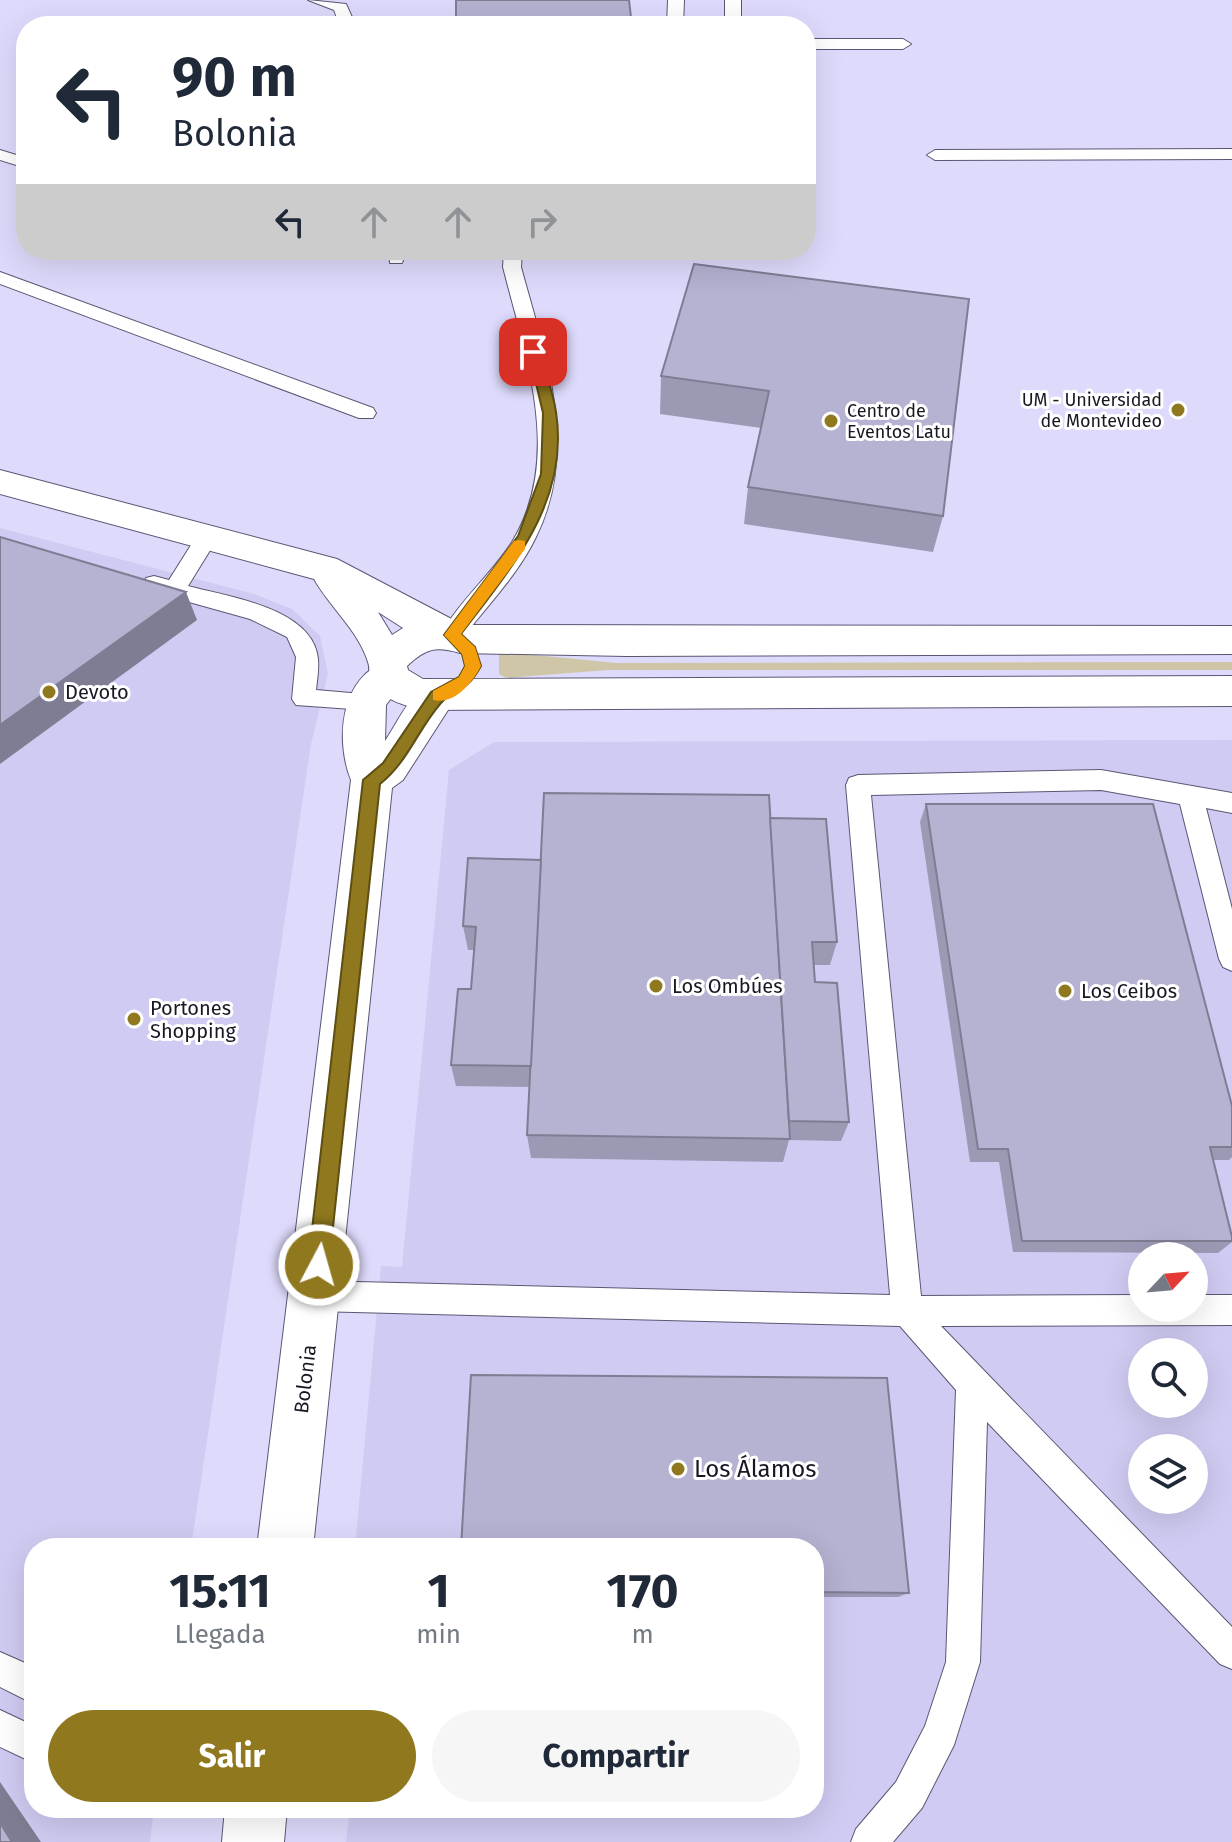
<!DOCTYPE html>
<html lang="es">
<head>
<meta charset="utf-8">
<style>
  :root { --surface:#fff; --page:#f6f6f7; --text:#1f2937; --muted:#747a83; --accent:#8f781e }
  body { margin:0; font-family:"Fira Sans",sans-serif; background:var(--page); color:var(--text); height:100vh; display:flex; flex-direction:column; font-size:30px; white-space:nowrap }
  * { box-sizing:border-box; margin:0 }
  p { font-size:26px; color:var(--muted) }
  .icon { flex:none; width:44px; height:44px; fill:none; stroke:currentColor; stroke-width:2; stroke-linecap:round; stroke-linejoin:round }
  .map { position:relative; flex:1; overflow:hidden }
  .panel { position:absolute; left:24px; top:1538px; width:800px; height:280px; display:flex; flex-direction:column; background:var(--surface); border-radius:32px; box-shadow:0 8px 32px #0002 }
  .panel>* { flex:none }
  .banner { position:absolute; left:16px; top:16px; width:800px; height:244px; border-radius:32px; box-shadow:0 8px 32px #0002; background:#fff; color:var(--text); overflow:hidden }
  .needle { width:52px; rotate:64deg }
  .controls { position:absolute; left:1128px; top:1242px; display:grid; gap:16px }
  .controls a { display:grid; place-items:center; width:80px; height:80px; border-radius:50%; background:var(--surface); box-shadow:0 8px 32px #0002; font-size:40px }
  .pin { position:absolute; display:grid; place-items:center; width:68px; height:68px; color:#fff; margin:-34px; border-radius:16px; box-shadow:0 4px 12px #0006 }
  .me { position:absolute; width:88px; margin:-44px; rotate:6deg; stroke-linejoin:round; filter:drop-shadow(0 0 6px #0008) }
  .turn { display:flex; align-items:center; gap:28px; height:168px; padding:0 24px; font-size:36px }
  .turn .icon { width:104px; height:104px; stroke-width:2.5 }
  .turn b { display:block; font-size:56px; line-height:68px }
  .lanes { display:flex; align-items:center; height:76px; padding:0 24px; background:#0003; justify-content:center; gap:40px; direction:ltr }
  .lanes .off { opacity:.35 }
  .eta { display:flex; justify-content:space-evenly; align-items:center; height:136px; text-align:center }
  .eta b { font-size:48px; font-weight:700; line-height:56px }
  .primary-button { display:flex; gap:16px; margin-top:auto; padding:16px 24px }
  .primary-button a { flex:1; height:92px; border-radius:48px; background:var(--accent); color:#fff; font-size:32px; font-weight:700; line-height:92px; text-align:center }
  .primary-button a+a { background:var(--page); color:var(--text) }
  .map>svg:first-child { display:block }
  .built { fill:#cfcbf2; fill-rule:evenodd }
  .green { fill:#cfc6a7 }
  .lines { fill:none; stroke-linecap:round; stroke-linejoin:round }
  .service-casing { stroke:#5a5773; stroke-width:2 }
  .minor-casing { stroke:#5a5773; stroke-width:2 }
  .tertiary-casing { stroke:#5a5773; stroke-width:2 }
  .service { fill:#fff; fill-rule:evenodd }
  .minor { fill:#fff; fill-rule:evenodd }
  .tertiary { fill:#fff; fill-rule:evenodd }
  .wall { fill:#9c99b5 }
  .shaded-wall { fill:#7f7d93 }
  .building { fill:#b5b2d2; stroke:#7f7d93; stroke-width:2 }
  .route { fill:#8f781e; stroke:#5d4e14; stroke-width:2 }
  .slow { fill:#f59e0b }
  .poi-dot { fill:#8f781e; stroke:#fff; stroke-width:3 }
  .labels { text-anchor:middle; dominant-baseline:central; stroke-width:6; stroke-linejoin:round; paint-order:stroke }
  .far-poi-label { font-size:18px; fill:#191723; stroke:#fff; text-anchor:end }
  .poi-label { font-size:20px; fill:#191723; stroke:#fff; text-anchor:start }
  .street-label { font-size:20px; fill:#191723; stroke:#fff }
  .near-poi-label { font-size:24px; fill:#191723; stroke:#fff; text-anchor:start }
</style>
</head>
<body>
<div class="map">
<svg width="1232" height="1842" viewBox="0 0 1232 1842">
  <rect width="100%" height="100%" fill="#dedafc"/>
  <!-- built -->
  <g class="built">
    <path d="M0,528l254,66 38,15 28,27 8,38 -17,70 -120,804h-157v260h120l-4,34h-150z"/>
    <path d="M1232,740v1102h-886l4,-34h464v-260h-459l26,-282 21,1 47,-497 45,-28zM1142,1256h52v52h-52zM1142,1352h52v52h-52zM1142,1448h52v52h-52z"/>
  </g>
  <!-- green -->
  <path class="green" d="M504,652l113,11 615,-1v8h-624l-102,8 -7,-4v-20z"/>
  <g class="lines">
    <!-- service casing -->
    <g class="service-casing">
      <g id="service">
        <path d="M308,0l38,4 10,22h-16l-6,-16z"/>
        <path d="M668,0h16l-1,26h-16z"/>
        <rect x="725" y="0" width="16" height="26"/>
        <path d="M806,39h97l8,5 -8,5h-97z"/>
        <path d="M1232,149v10l-297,1 -8,-5 8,-5z"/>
        <path d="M0,150l26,8v10l-26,-8z"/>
        <path d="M389,250h18l-5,13h-12z"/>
        <path d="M504,250h18l-1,17c24,89 59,181 15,270 -18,38 -50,70 -76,104h-16l-3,-6c18,-34 50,-60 71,-93 52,-85 13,-187 -9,-275z"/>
        <path d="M0,272l373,136 3,5 -3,5h-14l-359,-134z"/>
        <path d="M206,531l11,8 -29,47c41,11 125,22 130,73 1,10 -1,21 -2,31l58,5 4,6 -4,6 -8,3 -70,-5 -4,-6 4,-42 -9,-20 -37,-18 -104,-29 -3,-6 3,-6 8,-2 15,4 29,-46z"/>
        <path d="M1101,770l131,23v20l-26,-5 26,101v62l-9,-4 -4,-8 -39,-155 -79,-14 -230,5 50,501 221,-1v13h52v-13h38v30l-291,1 291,301v42l-12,-5 -233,-242 -7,240 -26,83 -32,63 -29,34h-42l5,-13 40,-47 29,-56 21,-64 10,-272 -56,-64 -585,-15 -11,-4 -4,-11 4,-11 11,-4 575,14 -44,-510 3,-7 9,-3z"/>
        <path d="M0,1652l34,15v37l-34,-17z"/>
        <path d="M0,1710l34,16v37l-34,-16z"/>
      </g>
    </g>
    <!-- minor casing -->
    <g class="minor-casing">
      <g id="minor">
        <path d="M388,661l14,4 6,11 -22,29 -1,36c17,-25 32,-67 66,-56l6,11 -54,84 -11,8 -79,760h-56l94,-768c-16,-40 -11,-104 37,-119z"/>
        <path d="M225,1808h62l-3,34h-62z"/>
      </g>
    </g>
    <!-- tertiary casing -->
    <g class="tertiary-casing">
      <path id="tertiary" d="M0,470l337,89 126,66 769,1v28l-605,2 -167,-3c-24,-7 -34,-5 -53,13l1,4 15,9 809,-3v30l-809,4c-17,-4 -39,-10 -50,-25 -6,-8 -2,-15 -5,-23 -10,-32 -39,-56 -54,-83l-314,-85zM378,612l25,16 -11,7z"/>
    </g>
    <!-- service -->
    <use href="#service" class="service"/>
    <!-- minor -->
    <use href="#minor" class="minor"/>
    <!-- tertiary -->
    <use href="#tertiary" class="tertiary"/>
  </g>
  <!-- wall -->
  <g class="wall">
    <path d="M694,264l249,252 -10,36 -189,-28 4,-37 13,-59 -101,-14 1,-38z"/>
    <path d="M926,804l306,302v51l-3,3h-16l19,77v5l-14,11 -205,-1 -14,-90h-29l-50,-340z"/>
    <path d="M770,818l67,124 -7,23h-16l1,17 34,140 -8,19 -52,-1 -6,22 -252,-4 -4,-23 3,-48 -74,-1 -5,-21 20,-76 3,-39h-6l-5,-24 78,-66z"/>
    <path d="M814,1548l95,45 -11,4h-84z"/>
  </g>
  <!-- shaded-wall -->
  <g class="shaded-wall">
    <path d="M186,592l11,28 -197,144v-39z"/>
    <path d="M0,1782l41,60h-29l-12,-19z"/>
  </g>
  <!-- building -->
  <g class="building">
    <path d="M456,0h173l3,26h-176z"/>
    <path d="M694,264l275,35 -26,217 -195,-29 21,-96 -108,-15z"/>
    <path d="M0,537l186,55 -186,133z"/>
    <path d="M544,793l225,2 21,344 -263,-4z"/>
    <path d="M926,804h227l79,302v41h-22l22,90v4h-210l-14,-92h-30z"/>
    <path d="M770,818l56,1 11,123h-25l3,40 22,1 12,139 -60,-1z"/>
    <path d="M468,858l73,2 -10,206 -80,-1 7,-76h13l5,-62 -13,-1z"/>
    <path d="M471,1375l416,3 22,215 -95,-1v-44h-353z"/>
    <path d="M0,1823l12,19h-12z"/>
  </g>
  <!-- route -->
  <path class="route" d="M528,349l12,3c5,20 13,40 16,60 14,90 -45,156 -95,222l14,13 6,19c-16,29 -24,19 -40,37 -23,26 -33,59 -61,81l-51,481 -3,8 -7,3 -8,-3 -3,-8 55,-485 20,-17 48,-71 28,-15 6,-11 -3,-12 -18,-19 74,-99 23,-62 2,-61z"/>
  <!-- slow -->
  <path class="slow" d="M519,540l6,1v8l-64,85 14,13 6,19c-9,17 -26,39 -48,34v-9l26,-14 6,-11 -3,-12 -18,-19 70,-94z"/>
  <!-- markers -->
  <g class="poi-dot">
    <circle cx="1178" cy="410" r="8"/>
    <circle cx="831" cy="421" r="8"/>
    <circle cx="49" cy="692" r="8"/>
    <circle cx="656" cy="986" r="8"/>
    <circle cx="1065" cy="991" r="8"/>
    <circle cx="134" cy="1019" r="8"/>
    <circle cx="678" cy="1469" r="8"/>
  </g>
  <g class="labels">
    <!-- far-poi labels -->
    <g class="far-poi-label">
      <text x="1162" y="400">UM - Universidad<tspan x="1162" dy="21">de Montevideo</tspan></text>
      <text x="847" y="411" text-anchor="start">Centro de<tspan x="847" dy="21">Eventos Latu</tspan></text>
    </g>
    <!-- poi labels -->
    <g class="poi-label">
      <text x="65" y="692">Devoto</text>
      <text x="672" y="986">Los Ombúes</text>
      <text x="1081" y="991">Los Ceibos</text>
      <text x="150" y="1008">Portones<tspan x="150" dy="23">Shopping</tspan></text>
    </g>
    <!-- street labels -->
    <g class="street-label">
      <text transform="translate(305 1379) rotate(-83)">Bolonia</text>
    </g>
    <!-- near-poi labels -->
    <g class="near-poi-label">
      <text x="694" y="1469">Los Álamos</text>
    </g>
  </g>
</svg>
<div class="controls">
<a><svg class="needle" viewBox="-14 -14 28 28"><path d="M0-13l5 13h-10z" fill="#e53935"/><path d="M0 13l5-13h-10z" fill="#747a83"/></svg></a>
<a><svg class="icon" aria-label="search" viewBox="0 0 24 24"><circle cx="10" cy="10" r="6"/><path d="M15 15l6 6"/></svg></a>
<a><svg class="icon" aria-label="layers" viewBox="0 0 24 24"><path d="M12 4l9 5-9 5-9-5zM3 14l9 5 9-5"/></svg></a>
</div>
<div class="pin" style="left:533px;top:352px;background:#d93025"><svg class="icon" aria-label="arrive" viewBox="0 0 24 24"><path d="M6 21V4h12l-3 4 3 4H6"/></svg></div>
<svg class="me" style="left:319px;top:1265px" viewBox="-20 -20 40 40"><circle r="17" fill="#8f781e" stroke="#fff" stroke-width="3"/><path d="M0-11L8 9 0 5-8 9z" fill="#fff"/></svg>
<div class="banner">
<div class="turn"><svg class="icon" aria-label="left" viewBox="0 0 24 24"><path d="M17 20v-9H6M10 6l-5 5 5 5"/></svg><div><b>90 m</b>Bolonia</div></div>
<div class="lanes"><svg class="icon" aria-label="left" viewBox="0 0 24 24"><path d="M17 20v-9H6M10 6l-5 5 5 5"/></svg><svg class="icon off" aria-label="ahead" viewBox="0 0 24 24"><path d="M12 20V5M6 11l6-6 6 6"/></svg><svg class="icon off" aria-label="ahead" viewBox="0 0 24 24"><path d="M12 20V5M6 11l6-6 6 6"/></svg><svg class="icon off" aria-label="right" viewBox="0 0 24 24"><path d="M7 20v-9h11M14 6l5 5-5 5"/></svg></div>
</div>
<section class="panel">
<div class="eta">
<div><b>15:11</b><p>Llegada</p></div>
<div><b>1</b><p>min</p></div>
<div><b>170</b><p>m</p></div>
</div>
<div class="primary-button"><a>Salir</a><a>Compartir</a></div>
</section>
</div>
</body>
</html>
